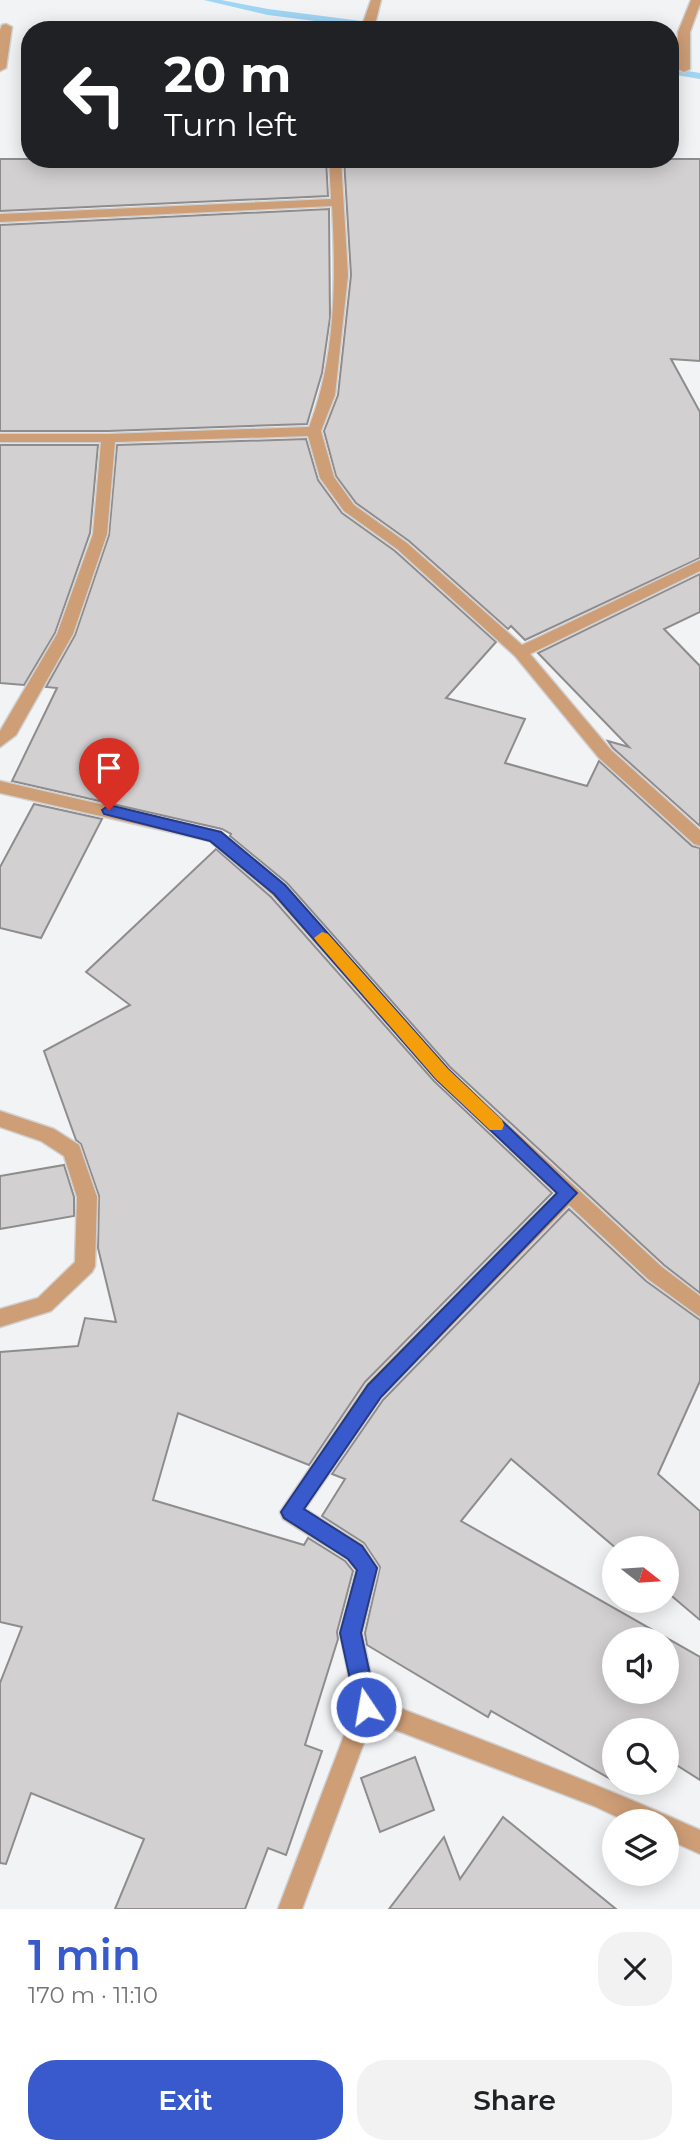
<!DOCTYPE html>
<html lang="en">
<head>
<meta charset="utf-8">
<style>
  :root { --surface:#fff; --page:#f2f2f2; --text:#202124; --muted:#757577; --accent:#385acc }
  body { margin:0; font-family:Montserrat,sans-serif; background:var(--page); color:var(--text); height:100vh; display:flex; flex-direction:column; font-size:26px; white-space:nowrap }
  * { box-sizing:border-box; margin:0 }
  p { font-size:23px; color:var(--muted) }
  .icon { flex:none; width:38px; height:38px; fill:none; stroke:currentColor; stroke-width:2; stroke-linecap:round; stroke-linejoin:round }
  .map { position:relative; height:1909px; overflow:hidden }
  .panel { display:flex; flex-direction:column; background:var(--surface); flex:1 }
  .panel>* { flex:none }
  .hud { position:absolute; left:21px; top:21px; width:658px; height:147px; border-radius:28px; box-shadow:0 4px 18px #0003; background:#202124; color:#fff; overflow:hidden }
  .needle { width:46px; rotate:107deg }
  .controls { position:absolute; left:602px; top:1536px; display:grid; gap:14px }
  .controls a { display:grid; place-items:center; width:77px; height:77px; border-radius:50%; background:var(--surface); box-shadow:0 4px 18px #0003; font-size:35px }
  .pin { position:absolute; display:grid; place-items:center; width:60px; height:60px; color:#fff; margin:-72px -30px; border-radius:50% 50% 50% 0; rotate:-45deg; box-shadow:0 0 7px #0007 }
  .pin .icon { rotate:45deg }
  .me { position:absolute; width:77px; margin:-38px; rotate:348deg; stroke-linejoin:round; filter:drop-shadow(0 0 5px #0008) }
  .turn { display:flex; align-items:center; gap:24px; height:147px; padding:0 28px; font-size:32px }
  .turn .icon { width:91px; height:91px; stroke-width:2.5 }
  .turn b { display:block; font-size:49px; line-height:60px }
  .round { display:grid; place-items:center; flex:none; width:74px; height:74px; border-radius:28px; background:var(--page) }
  .summary { display:flex; align-items:center; justify-content:space-between; height:119px; padding:0 28px }
  h1 { font-size:42px; font-weight:600; line-height:52px; color:var(--accent) }
  .cta { display:flex; gap:14px; margin-top:auto; padding:14px 28px }
  .cta a { flex:1; height:80px; border-radius:28px; background:var(--accent); color:#fff; font-size:28px; font-weight:600; line-height:80px; text-align:center }
  .cta a+a { background:var(--page); color:var(--text) }
  .map>svg:first-child { display:block }
  .lines { fill:none; stroke-linecap:round; stroke-linejoin:round }
  .stream { fill:#a0d5f4; fill-rule:evenodd }
  .building { fill:#d2d0d1; stroke:#8e8c8d; stroke-width:2; fill-rule:evenodd }
  .street-casing { stroke:#cfd0d2; stroke-width:3 }
  .street { fill:#ce9e76; fill-rule:evenodd }
  .route { fill:#385acc; stroke:#243a85; stroke-width:2 }
  .slow { fill:#f59e0b }
</style>
</head>
<body>
<div class="map">
<svg width="700" height="1909" viewBox="0 0 700 1909">
  <rect width="100%" height="100%" fill="#f2f3f5"/>
  <g class="lines">
    <!-- stream -->
    <g class="stream">
      <path d="M204,0h17l47,9 140,18 4,3h-27l-117,-15z"/>
      <path d="M670,68l30,5v6l-30,-5z"/>
    </g>
  </g>
  <!-- building -->
  <g class="building">
    <path d="M0,159h326l2,37 -328,15z"/>
    <path d="M344,159h356v202l-29,-2 29,53v146l-175,82 -14,-14 -3,3 -99,-88 -53,-38 -20,-27 -12,-45 14,-36 13,-120z"/>
    <path d="M329,209l1,109 -8,55 -15,51 -199,7h-108v-206z"/>
    <path d="M306,439l12,41 24,33 53,38 101,91 -50,56 79,21 -20,44 82,23 12,-25 93,85 8,2v445l-36,-28 -214,-198 -163,-184 -57,-47 1,-2 -9,-5 -210,-48 45,-93 -11,-1 29,-52 34,-100 8,-90z"/>
    <path d="M0,445h98l-8,88 -35,100 -31,52 -24,-2z"/>
    <path d="M700,574v38l-36,17 36,37v160l-87,-78 -5,-7 21,6 -91,-94z"/>
    <path d="M34,804l68,15 -61,119 -41,-10v-61z"/>
    <path d="M216,849l55,48 163,184 118,112 -187,189 -56,83 -131,-52 -25,87 151,45 4,-7 37,23 8,10 -16,61 1,7 -33,106 17,6 -36,104 -18,-7 -23,61h-130l29,-70 -113,-46 -25,71 -6,-1v-180l22,-56 -22,-5v-270l78,-6 7,-28 31,4 -18,-74 1,-52 -18,-52 -5,-4 -32,-89 86,-46 -44,-33z"/>
    <path d="M64,1165l10,32v19l-74,13v-53z"/>
    <path d="M569,1209l77,72 54,39v61l-42,93 42,37v109l-33,-28v-43h-50l-106,-90 -50,62 239,136v123l-33,-21v-28h-53v50l-123,-70 -3,6 -121,-72 -2,-12 15,-66 -16,-24 -42,-27 23,-37 -13,-5 51,-74zM614,1640h53v52h-53z"/>
    <path d="M415,1757l19,53 -54,22 -19,-54z"/>
    <path d="M503,1817l113,92h-227l55,-72 16,42z"/>
  </g>
  <g class="lines">
    <!-- street casing -->
    <g class="street-casing">
      <g id="street">
        <path d="M371,0h10l-5,20 -7,10h-11l6,-10z"/>
        <path d="M691,0h9v4l-10,28v37l-6,3 -6,-3v-37z"/>
        <path d="M6,24l6,3 -6,41 -6,3v-41l2,-5z"/>
        <path d="M329,159h12l7,116 -13,120 -14,36 13,46 20,28 53,38 115,102 178,-85v11l-170,83 81,96 89,80v16l-6,-2 -95,-86 -84,-102 -118,-107 -53,-38 -24,-33 -12,-42 -193,6 -8,92 -34,100 -57,101 -16,12v-16l57,-97 36,-100 8,-92h-101v-8h108l201,-7c27,-69 27,-148 23,-221l-332,16v-8l331,-15z"/>
        <path d="M0,781l221,51 64,53 163,184 214,198 38,29v21l-52,-38 -79,-74 -188,193 -76,111 58,36 15,23 -16,65 14,66c109,42 220,84 324,131v24l-33,-15v-17h-39l-34,-16 -222,-85 -70,188h-24l77,-202 -15,-74 16,-63 -9,-11 -64,-40 -3,-7 87,-128 189,-191 -120,-114 -163,-184 -63,-54 -210,-48z"/>
        <path d="M0,1111l54,18 25,16 18,52 -2,69 -3,6 -41,39 -51,16v-18l38,-11 37,-36 2,-65 -13,-41 -23,-15 -41,-14z"/>
      </g>
    </g>
    <!-- street -->
    <use href="#street" class="street"/>
  </g>
  <!-- route -->
  <path class="route" d="M109,805l112,27 64,53 163,184 129,124 -196,204 -77,112 58,37 15,22 -16,65 16,74 -3,7 -8,3 -7,-3 -3,-7 -16,-74 17,-63 -9,-11 -64,-41 -3,-6 87,-127 189,-192 -121,-114 -162,-185 -64,-53 -106,-27 -2,-4z"/>
  <!-- slow -->
  <path class="slow" d="M322,932l6,2 120,135 54,51 2,5 -2,5h-12l-54,-51 -119,-137 -3,-4z"/>
</svg>
<div class="controls">
<a><svg class="needle" viewBox="-14 -14 28 28"><path d="M0-13l5 13h-10z" fill="#e53935"/><path d="M0 13l5-13h-10z" fill="#757577"/></svg></a>
<a><svg class="icon" aria-label="sound" viewBox="0 0 24 24"><path d="M4 9h4l5-4v14l-5-4H4zM17 9q2 3 0 6"/></svg></a>
<a><svg class="icon" aria-label="search" viewBox="0 0 24 24"><circle cx="10" cy="10" r="6"/><path d="M15 15l6 6"/></svg></a>
<a><svg class="icon" aria-label="layers" viewBox="0 0 24 24"><path d="M12 4l9 5-9 5-9-5zM3 14l9 5 9-5"/></svg></a>
</div>
<div class="pin" style="left:109px;top:810px;background:#d93025"><svg class="icon" aria-label="arrive" viewBox="0 0 24 24"><path d="M6 21V4h12l-3 4 3 4H6"/></svg></div>
<svg class="me" style="left:366px;top:1707px" viewBox="-20 -20 40 40"><circle r="17" fill="#385acc" stroke="#fff" stroke-width="3"/><path d="M0-11L8 9 0 5-8 9z" fill="#fff"/></svg>
<div class="hud">
<div class="turn"><svg class="icon" aria-label="left" viewBox="0 0 24 24"><path d="M17 20v-9H6M10 6l-5 5 5 5"/></svg><div><b>20 m</b>Turn left</div></div>
</div>
</div>
<section class="panel">
<div class="summary"><div><h1>1 min</h1><p>170 m · 11:10</p></div><a class="round"><svg class="icon" aria-label="close" viewBox="0 0 24 24"><path d="M6 6l12 12M18 6L6 18"/></svg></a></div>
<div class="cta"><a>Exit</a><a>Share</a></div>
</section>
</body>
</html>
